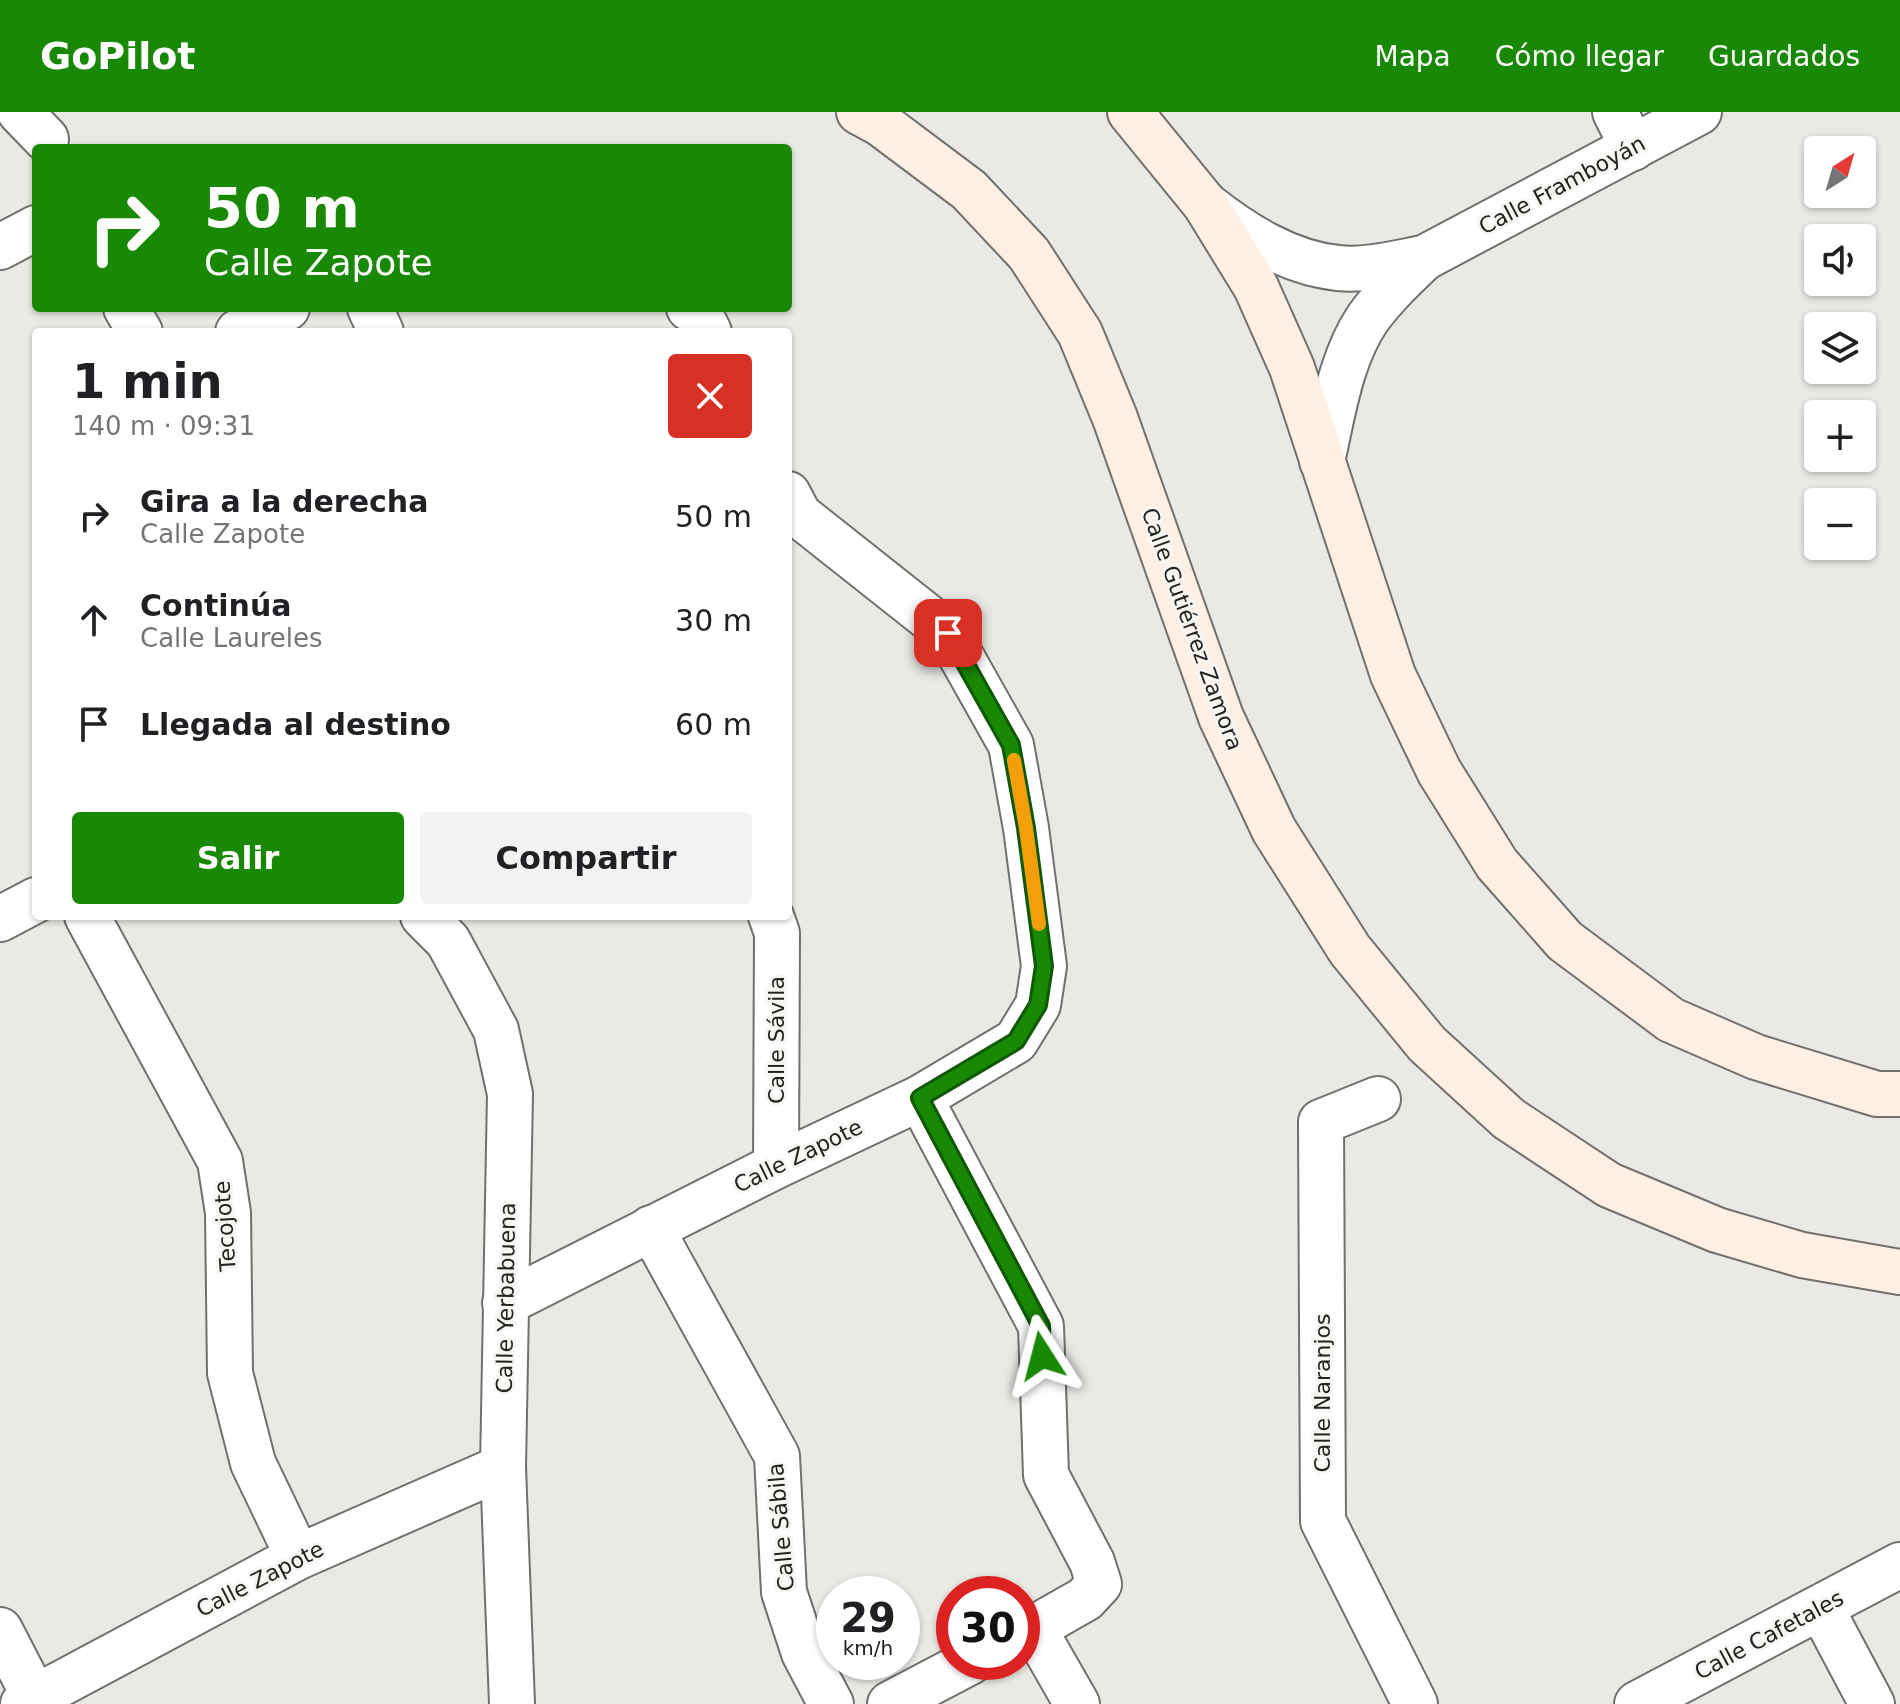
<!DOCTYPE html>
<html lang="es">
<head>
<meta charset="utf-8">
<style>
  :root { --surface:#fff; --page:#f2f2f2; --text:#202124; --muted:#757577; --accent:#198804 }
  body { margin:0; font-family:"DejaVu Sans",sans-serif; background:var(--page); color:var(--text); height:100vh; display:flex; flex-direction:column; font-size:30px; white-space:nowrap }
  * { box-sizing:border-box; margin:0 }
  p { font-size:26px; color:var(--muted) }
  .icon { flex:none; width:44px; height:44px; fill:none; stroke:currentColor; stroke-width:2; stroke-linecap:round; stroke-linejoin:round }
  .map { position:relative; flex:1; overflow:hidden }
  .sheet { position:absolute; left:32px; top:216px; width:760px; height:592px; display:flex; flex-direction:column; background:var(--surface); border-radius:8px; box-shadow:0 2px 6px #0004 }
  .sheet>* { flex:none }
  .banner { position:absolute; left:32px; top:32px; width:760px; height:168px; border-radius:8px; box-shadow:0 2px 6px #0004; background:#198804; color:#fff; overflow:hidden }
  .needle { width:52px; rotate:37deg }
  .fabs { position:absolute; left:1804px; top:24px; display:grid; gap:16px }
  .fabs a { display:grid; place-items:center; width:72px; height:72px; border-radius:8px; background:var(--surface); box-shadow:0 2px 6px #0004; font-size:40px }
  .speed { position:absolute; left:816px; top:1464px; display:flex; gap:16px; font-size:40px; font-weight:700; text-align:center }
  .speed>* { display:grid; place-content:center; width:104px; height:104px; border-radius:50%; background:var(--surface); box-shadow:0 2px 6px #0004; line-height:1 }
  .speed small { font-size:20px; font-weight:400 }
  .speed .limit { border:12px solid #d22; background:#fff; color:#111 }
  .pin { position:absolute; display:grid; place-items:center; width:68px; height:68px; color:#fff; margin:-34px; border-radius:16px; box-shadow:0 4px 12px #0006 }
  .me { position:absolute; width:88px; margin:-44px; rotate:351deg; stroke-linejoin:round; filter:drop-shadow(0 0 6px #0008) }
  .turn { display:flex; align-items:center; gap:28px; height:168px; padding:0 40px; font-size:36px }
  .turn .icon { width:104px; height:104px; stroke-width:2.5 }
  .turn b { display:block; font-size:56px; line-height:68px }
  .round { display:grid; place-items:center; flex:none; width:84px; height:84px; border-radius:8px; background:var(--page) }
  .head { display:flex; align-items:center; justify-content:space-between; height:136px; padding:0 40px }
  h1 { font-size:48px; font-weight:800; line-height:60px }
  .primary-button { display:flex; gap:16px; margin-top:auto; padding:16px 40px }
  .primary-button a { flex:1; height:92px; border-radius:8px; background:var(--accent); color:#fff; font-size:32px; font-weight:800; line-height:92px; text-align:center }
  .primary-button a+a { background:var(--page); color:var(--text) }
  ul { padding:0; list-style:none }
  li { display:flex; align-items:center; gap:24px; height:104px; padding:0 40px }
  li div { flex:1 }
  li b { display:block; font-size:30px }
  li em { font-style:normal }
  header { display:flex; align-items:center; gap:48px; box-sizing:border-box; height:112px; padding:0 40px; background:var(--accent); color:#fff }
  header strong { font-size:38px }
  nav { display:flex; gap:44px; margin-inline-start:auto; font-size:28px }
  .map>svg:first-child { display:block }
  .lines { fill:none; stroke-linecap:round; stroke-linejoin:round }
  .street-casing { stroke:#72706d; stroke-width:48 }
  .secondary-casing { stroke:#72706d; stroke-width:48 }
  .street { stroke:#fff; stroke-width:44 }
  .secondary { stroke:#fdefe3; stroke-width:44 }
  .route-casing { stroke:#105803; stroke-width:20 }
  .route { stroke:#198804; stroke-width:14 }
  .slow { stroke:#f59e0b; stroke-width:14 }
  .labels { text-anchor:middle; dominant-baseline:central; stroke-width:6; stroke-linejoin:round; paint-order:stroke }
  .street-label { font-size:22px; fill:#232221; stroke:#f8f6f3 }
</style>
</head>
<body>
<header>
<strong>GoPilot</strong>
<nav><a>Mapa</a><a>Cómo llegar</a><a>Guardados</a></nav>
</header>
<div class="map">
<svg width="1900" height="1592" viewBox="0 0 1900 1592">
  <rect width="100%" height="100%" fill="#ebe9e6"/>
  <g class="lines">
    <!-- street casing -->
    <g class="street-casing">
      <g id="street">
        <path d="M20,0l26,27"/>
        <path d="M1615,0l18,36"/>
        <path d="M1205,92c38,30 83,59 133,64 28,3 58,-5 86,-10l275,-146"/>
        <path d="M0,135l36,-19"/>
        <path d="M126,196l14,24"/>
        <path d="M370,196l11,24"/>
        <path d="M689,196l12,8 8,16"/>
        <path d="M238,220l49,-24"/>
        <path d="M1322,349c11,-47 18,-102 46,-143 16,-22 36,-41 56,-60"/>
        <path d="M87,804l133,245 8,52 2,160 23,90 45,94"/>
        <path d="M423,804l25,25 48,89 14,64 -7,373 9,237"/>
        <path d="M771,804l6,17 -1,233"/>
        <path d="M0,807l36,-19"/>
        <path d="M920,986l121,228 5,149 46,87 7,22 -14,15 -63,36"/>
        <path d="M1378,987l-57,23 2,399 92,183"/>
        <path d="M651,1116l126,228 7,136 20,61 27,51"/>
        <path d="M505,1191l271,-137 144,-68 96,-57 22,-36 6,-39 -18,-138 -15,-83 -63,-112 -149,-118 -11,-21"/>
        <path d="M1821,1496l51,96"/>
        <path d="M1034,1517l43,75"/>
        <path d="M0,1518l35,68"/>
        <path d="M23,1592l275,-147 205,-90"/>
        <path d="M890,1592l80,-42"/>
        <path d="M1637,1592l263,-139"/>
      </g>
    </g>
    <!-- secondary casing -->
    <g class="secondary-casing">
      <g id="secondary">
        <path d="M859,0l22,12 88,66 60,64 51,79 35,85 106,299 53,113 76,120 77,94 82,75 100,66 108,45 85,25 98,17"/>
        <path d="M1130,0l75,92 51,83 36,81 101,307 46,96 58,93 68,77 106,79 85,37 121,37h23"/>
      </g>
    </g>
    <!-- street -->
    <use href="#street" class="street"/>
    <!-- secondary -->
    <use href="#secondary" class="secondary"/>
  </g>
  <g class="lines">
    <!-- route casing -->
    <g class="route-casing">
      <path id="route" d="M948,521l63,112 15,83 18,138 -6,39 -22,36 -96,57 121,228 1,30"/>
    </g>
    <!-- route -->
    <use href="#route" class="route"/>
    <!-- slow -->
    <path class="slow" d="M1014,648l12,68 13,96"/>
  </g>
  <g class="labels">
    <!-- street labels -->
    <g class="street-label">
      <text transform="translate(1562 73) rotate(-28)">Calle Framboyán</text>
      <text transform="translate(1192 517) rotate(70)">Calle Gutiérrez Zamora</text>
      <text transform="translate(776 928) rotate(-90)">Calle Sávila</text>
      <text transform="translate(798 1044) rotate(-26)">Calle Zapote</text>
      <text transform="translate(225 1114) rotate(-94)">Tecojote</text>
      <text transform="translate(506 1186) rotate(-89)">Calle Yerbabuena</text>
      <text transform="translate(1322 1281) rotate(-90)">Calle Naranjos</text>
      <text transform="translate(781 1415) rotate(-95)">Calle Sábila</text>
      <text transform="translate(260 1467) rotate(-27)">Calle Zapote</text>
      <text transform="translate(1769 1523) rotate(-28)">Calle Cafetales</text>
    </g>
  </g>
</svg>
<div class="fabs">
<a><svg class="needle" viewBox="-14 -14 28 28"><path d="M0-13l5 13h-10z" fill="#e53935"/><path d="M0 13l5-13h-10z" fill="#757577"/></svg></a>
<a><svg class="icon" aria-label="sound" viewBox="0 0 24 24"><path d="M4 9h4l5-4v14l-5-4H4zM17 9q2 3 0 6"/></svg></a>
<a><svg class="icon" aria-label="layers" viewBox="0 0 24 24"><path d="M12 4l9 5-9 5-9-5zM3 14l9 5 9-5"/></svg></a>
<a>+</a>
<a>−</a>
</div>
<div class="speed"><div>29<small>km/h</small></div><div class="limit">30</div></div>
<div class="pin" style="left:948px;top:521px;background:#d93025"><svg class="icon" aria-label="arrive" viewBox="0 0 24 24"><path d="M6 21V4h12l-3 4 3 4H6"/></svg></div>
<svg class="me" style="left:1042px;top:1244px" viewBox="-20 -20 40 40"><path d="M0-17L14 15 0 8-14 15z" fill="#198804" stroke="#fff" stroke-width="4"/></svg>
<div class="banner">
<div class="turn"><svg class="icon" aria-label="right" viewBox="0 0 24 24"><path d="M7 20v-9h11M14 6l5 5-5 5"/></svg><div><b>50 m</b>Calle Zapote</div></div>
</div>
<section class="sheet">
<div class="head"><div><h1>1 min</h1><p>140 m · 09:31</p></div><a class="round" style="background:#d93025;color:#fff"><svg class="icon" aria-label="close" viewBox="0 0 24 24"><path d="M6 6l12 12M18 6L6 18"/></svg></a></div>
<ul>
<li><svg class="icon" aria-label="right" viewBox="0 0 24 24"><path d="M7 20v-9h11M14 6l5 5-5 5"/></svg><div><b>Gira a la derecha</b><p>Calle Zapote</p></div><em>50 m</em></li>
<li><svg class="icon" aria-label="ahead" viewBox="0 0 24 24"><path d="M12 20V5M6 11l6-6 6 6"/></svg><div><b>Continúa</b><p>Calle Laureles</p></div><em>30 m</em></li>
<li><svg class="icon" aria-label="arrive" viewBox="0 0 24 24"><path d="M6 21V4h12l-3 4 3 4H6"/></svg><div><b>Llegada al destino</b></div><em>60 m</em></li>
</ul>
<div class="primary-button"><a>Salir</a><a>Compartir</a></div>
</section>
</div>
</body>
</html>
